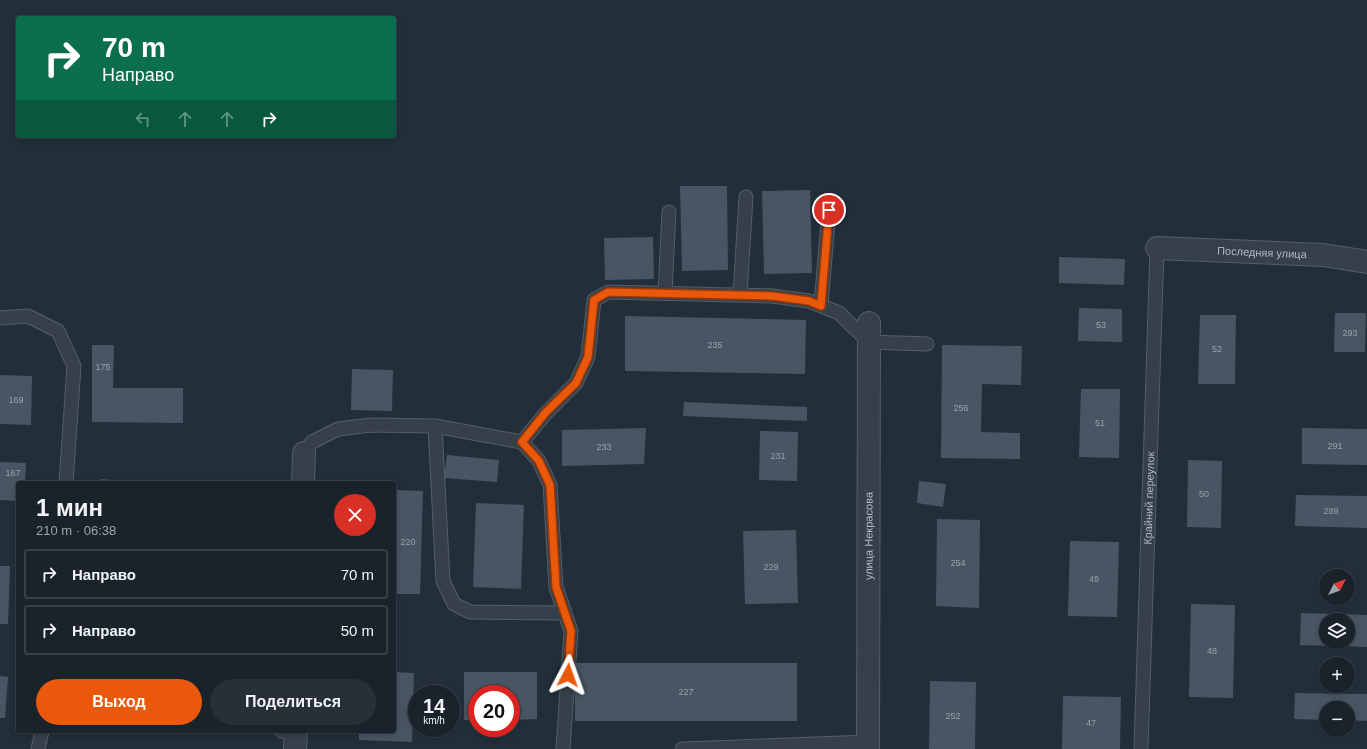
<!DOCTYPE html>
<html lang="ru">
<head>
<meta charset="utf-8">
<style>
  :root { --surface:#1a232c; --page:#272f38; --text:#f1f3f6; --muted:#9fa4a9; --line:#384048; --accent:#ea580c }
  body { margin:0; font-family:Helvetica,sans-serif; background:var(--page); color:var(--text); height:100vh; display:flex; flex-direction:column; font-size:15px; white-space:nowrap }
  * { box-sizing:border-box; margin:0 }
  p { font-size:13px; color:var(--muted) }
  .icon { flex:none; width:22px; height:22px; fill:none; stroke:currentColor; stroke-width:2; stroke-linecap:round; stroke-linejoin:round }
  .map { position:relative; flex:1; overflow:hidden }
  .drawer { position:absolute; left:16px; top:481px; width:380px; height:252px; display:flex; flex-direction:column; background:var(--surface); border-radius:4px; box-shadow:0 2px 6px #0003,0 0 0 1px var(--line) }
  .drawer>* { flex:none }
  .banner { position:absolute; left:16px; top:16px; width:380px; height:122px; border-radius:4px; box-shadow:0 2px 6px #0003,0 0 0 1px var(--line); background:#0b6e4f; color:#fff; overflow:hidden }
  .needle { width:26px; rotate:48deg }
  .buttons { position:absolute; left:1319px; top:569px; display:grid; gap:8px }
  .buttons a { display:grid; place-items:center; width:36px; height:36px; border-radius:50%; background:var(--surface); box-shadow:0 2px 6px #0003,0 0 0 1px var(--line); font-size:20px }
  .speed { position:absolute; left:408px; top:685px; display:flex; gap:8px; font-size:20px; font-weight:700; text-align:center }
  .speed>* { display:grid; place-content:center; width:52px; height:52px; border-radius:50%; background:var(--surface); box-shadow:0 2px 6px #0003,0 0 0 1px var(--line); line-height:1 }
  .speed small { font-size:10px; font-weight:400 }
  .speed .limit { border:6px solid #d22; background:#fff; color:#111 }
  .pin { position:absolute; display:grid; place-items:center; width:34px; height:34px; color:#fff; margin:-17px; border:2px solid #fff; border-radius:50%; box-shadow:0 1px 4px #0007 }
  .me { position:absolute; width:44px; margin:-22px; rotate:4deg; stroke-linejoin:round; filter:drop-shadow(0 0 3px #0008) }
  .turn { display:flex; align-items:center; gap:14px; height:84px; padding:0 20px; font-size:18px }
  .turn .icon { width:52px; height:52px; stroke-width:2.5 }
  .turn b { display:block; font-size:28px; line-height:34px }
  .lanes { display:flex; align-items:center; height:38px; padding:0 20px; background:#0003; justify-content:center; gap:20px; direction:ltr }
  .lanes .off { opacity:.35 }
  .round { display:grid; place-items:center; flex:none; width:42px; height:42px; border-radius:21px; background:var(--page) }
  .headline { display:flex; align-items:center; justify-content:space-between; height:68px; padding:0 20px }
  h1 { font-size:24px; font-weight:600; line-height:30px }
  .cta { display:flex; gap:8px; margin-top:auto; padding:8px 20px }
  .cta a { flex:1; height:46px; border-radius:24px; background:var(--accent); color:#fff; font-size:16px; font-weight:600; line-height:46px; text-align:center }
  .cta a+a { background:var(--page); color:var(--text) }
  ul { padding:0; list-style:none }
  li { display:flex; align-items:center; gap:12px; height:50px; margin:0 8px 6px; padding:0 12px; border:2px solid var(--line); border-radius:4px }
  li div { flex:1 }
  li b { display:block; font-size:15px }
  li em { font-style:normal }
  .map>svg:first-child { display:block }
  .building { fill:#485663; fill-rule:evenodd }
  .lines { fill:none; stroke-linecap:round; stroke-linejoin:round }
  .service-casing { stroke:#545e68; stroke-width:15 }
  .minor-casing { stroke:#545e68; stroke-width:24 }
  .service { stroke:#36404a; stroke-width:13 }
  .minor { stroke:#36404a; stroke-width:22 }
  .route-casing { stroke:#983908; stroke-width:10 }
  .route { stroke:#ea580c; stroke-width:7 }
  .labels { text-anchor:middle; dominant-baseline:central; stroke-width:4; stroke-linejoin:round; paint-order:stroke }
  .number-label { font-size:9px; fill:#97a2ad }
  .street-label { font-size:11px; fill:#b1bbc6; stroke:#1b252f }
</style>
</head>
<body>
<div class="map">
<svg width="1367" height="749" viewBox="0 0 1367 749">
  <rect width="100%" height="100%" fill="#222f3a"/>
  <!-- building -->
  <g class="building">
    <path d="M680,186h47l1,84 -46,1z"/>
    <path d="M810,190l2,83 -48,1 -2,-83z"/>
    <path d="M653,237l1,42 -49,1 -1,-42z"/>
    <path d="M1059,257l66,2 -1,26 -65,-2z"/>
    <path d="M1079,308l43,1v33l-44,-1z"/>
    <path d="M1335,313h31l-1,39h-31z"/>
    <path d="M1200,315h36l-1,69h-37z"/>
    <path d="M625,316l181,4 -1,54 -180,-3z"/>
    <path d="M92,345h22l-1,43h70v35l-91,-1z"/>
    <path d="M942,345l80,1 -1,39 -39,-1 -1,48 39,1v26l-79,-1z"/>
    <path d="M352,369l41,1 -1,41 -41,-1z"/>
    <path d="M0,375l32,1 -1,49 -31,-1z"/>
    <path d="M1081,389h39l-1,69 -40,-1z"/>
    <path d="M684,402l123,5v14l-124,-5z"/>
    <path d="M646,428l-2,36 -82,2v-36z"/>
    <path d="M1302,428l65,1v36l-65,-1z"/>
    <path d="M760,431l38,1 -1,49 -38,-1z"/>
    <path d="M447,455l52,5 -2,22 -53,-4z"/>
    <path d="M1188,460l34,1 -1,67 -34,-1z"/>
    <path d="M0,462l26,1 -1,20h-7v18l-18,-1z"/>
    <path d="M101,479l40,3v1h-40z"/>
    <path d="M919,481l27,3 -3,23 -26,-4z"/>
    <path d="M394,490l29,1 -3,103h-26z"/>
    <path d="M1296,495l71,1v32l-72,-2z"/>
    <path d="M476,503l48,2 -3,84 -48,-2z"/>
    <path d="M937,519l43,1 -1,88 -43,-2z"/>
    <path d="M796,530l2,73 -53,1 -2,-73z"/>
    <path d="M1070,541l49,1 -2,75 -49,-1z"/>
    <path d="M0,566h10l-2,58h-8z"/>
    <path d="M1191,604l44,1 -2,93 -44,-1z"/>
    <path d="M1301,613l66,2v32l-67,-2zM1326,620h22v22h-22z"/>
    <rect x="575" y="663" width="222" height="58"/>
    <path d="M394,672l20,1 -2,69 -53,-2v-9h35z"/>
    <path d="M464,672h73v47l-26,1v-26h-34v26h-13z"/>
    <path d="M0,676l8,1 -3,41h-5z"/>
    <path d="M930,681l46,1 -1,67h-46z"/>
    <path d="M1295,693l72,1v27l-19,-1v-12h-22v12l-32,-1z"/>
    <path d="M1063,696l58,1 -1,52h-58z"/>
  </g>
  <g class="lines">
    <!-- service casing -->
    <g class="service-casing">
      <g id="service">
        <path d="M665,293l4,-81"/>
        <path d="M740,295l6,-98"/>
        <path d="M821,305l8,-95"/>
        <path d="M0,318l28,-2 30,15 16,35 -8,117"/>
        <path d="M435,426l8,155 11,23 16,8 95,1"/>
        <path d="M522,442l24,-29 30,-30 12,-26 6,-57 14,-8 164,4 37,5 30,12 30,29 58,2"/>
        <path d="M304,453l8,-11 26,-13 33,-4 64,1 87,16 17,19 11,24 6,102 15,44 -8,118"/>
        <path d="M282,731l14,2"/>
        <path d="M38,749l4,-18"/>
        <path d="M682,749l186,-7"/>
        <path id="s1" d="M1141,749l16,-501"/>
      </g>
    </g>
    <!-- minor casing -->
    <g class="minor-casing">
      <g id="minor">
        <path id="s2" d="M1157,248l166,7 44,7"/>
        <path d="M303,483l1,-30"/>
        <path d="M295,749l1,-18"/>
        <path id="s3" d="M868,749l1,-426"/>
      </g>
    </g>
    <!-- service -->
    <use href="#service" class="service"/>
    <!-- minor -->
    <use href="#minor" class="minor"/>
  </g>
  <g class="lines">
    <!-- route casing -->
    <g class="route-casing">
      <path id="route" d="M568,675l3,-44 -15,-44 -6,-102 -11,-24 -17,-19 24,-30 30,-29 12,-26 6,-57 14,-8 164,4 37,5 12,5 8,-96"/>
    </g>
    <!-- route -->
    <use href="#route" class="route"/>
  </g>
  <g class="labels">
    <!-- number labels -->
    <g class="number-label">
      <text x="1101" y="325">53</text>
      <text x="1350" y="333">293</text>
      <text x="715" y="345">235</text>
      <text x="1217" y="349">52</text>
      <text x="103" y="367">175</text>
      <text x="16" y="400">169</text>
      <text x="961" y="408">256</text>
      <text x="1100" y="423">51</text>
      <text x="1335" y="446">291</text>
      <text x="604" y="447">233</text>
      <text x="778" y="456">231</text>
      <text x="13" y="473">167</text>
      <text x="1204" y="494">50</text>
      <text x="1331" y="511">289</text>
      <text x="408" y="542">220</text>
      <text x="958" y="563">254</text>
      <text x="771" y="567">229</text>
      <text x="1094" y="579">49</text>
      <text x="1212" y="651">48</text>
      <text x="686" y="692">227</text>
      <text x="953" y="716">252</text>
      <text x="1091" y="723">47</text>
    </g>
    <!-- street labels -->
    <g class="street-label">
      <text stroke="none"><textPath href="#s2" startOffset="105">Последняя улица</textPath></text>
      <text stroke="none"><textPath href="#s1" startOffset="251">Крайний переулок</textPath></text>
      <text stroke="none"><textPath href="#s3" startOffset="213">улица Некрасова</textPath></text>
    </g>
  </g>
</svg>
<div class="buttons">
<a><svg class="needle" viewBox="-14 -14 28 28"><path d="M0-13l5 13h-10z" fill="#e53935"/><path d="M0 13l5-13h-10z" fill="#9fa4a9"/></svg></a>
<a><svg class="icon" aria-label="layers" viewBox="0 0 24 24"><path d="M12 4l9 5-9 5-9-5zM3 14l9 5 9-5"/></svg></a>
<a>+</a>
<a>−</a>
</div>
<div class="speed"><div>14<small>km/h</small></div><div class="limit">20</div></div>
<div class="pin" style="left:829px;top:210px;background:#d93025"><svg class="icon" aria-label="arrive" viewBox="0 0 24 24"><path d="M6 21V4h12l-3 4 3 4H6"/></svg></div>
<svg class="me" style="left:568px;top:675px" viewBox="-20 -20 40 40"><path d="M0-17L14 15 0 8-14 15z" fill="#ea580c" stroke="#fff" stroke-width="4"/></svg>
<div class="banner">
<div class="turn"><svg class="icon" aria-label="right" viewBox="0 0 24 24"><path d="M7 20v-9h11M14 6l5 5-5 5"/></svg><div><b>70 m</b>Направо</div></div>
<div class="lanes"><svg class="icon off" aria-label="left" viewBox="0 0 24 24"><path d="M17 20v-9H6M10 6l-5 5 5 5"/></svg><svg class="icon off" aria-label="ahead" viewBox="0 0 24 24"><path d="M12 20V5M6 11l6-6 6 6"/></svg><svg class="icon off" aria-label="ahead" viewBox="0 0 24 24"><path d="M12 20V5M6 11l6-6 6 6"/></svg><svg class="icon" aria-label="right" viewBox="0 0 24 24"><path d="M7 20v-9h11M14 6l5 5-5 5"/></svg></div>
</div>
<section class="drawer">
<div class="headline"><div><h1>1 мин</h1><p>210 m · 06:38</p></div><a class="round" style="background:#d93025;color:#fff"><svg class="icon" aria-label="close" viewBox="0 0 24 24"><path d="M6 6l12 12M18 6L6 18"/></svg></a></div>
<ul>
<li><svg class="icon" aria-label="right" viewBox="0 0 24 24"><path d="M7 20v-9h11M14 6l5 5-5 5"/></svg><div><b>Направо</b></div><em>70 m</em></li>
<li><svg class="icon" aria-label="right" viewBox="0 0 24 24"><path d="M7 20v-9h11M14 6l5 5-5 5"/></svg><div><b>Направо</b></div><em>50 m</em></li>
</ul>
<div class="cta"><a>Выход</a><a>Поделиться</a></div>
</section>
</div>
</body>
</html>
